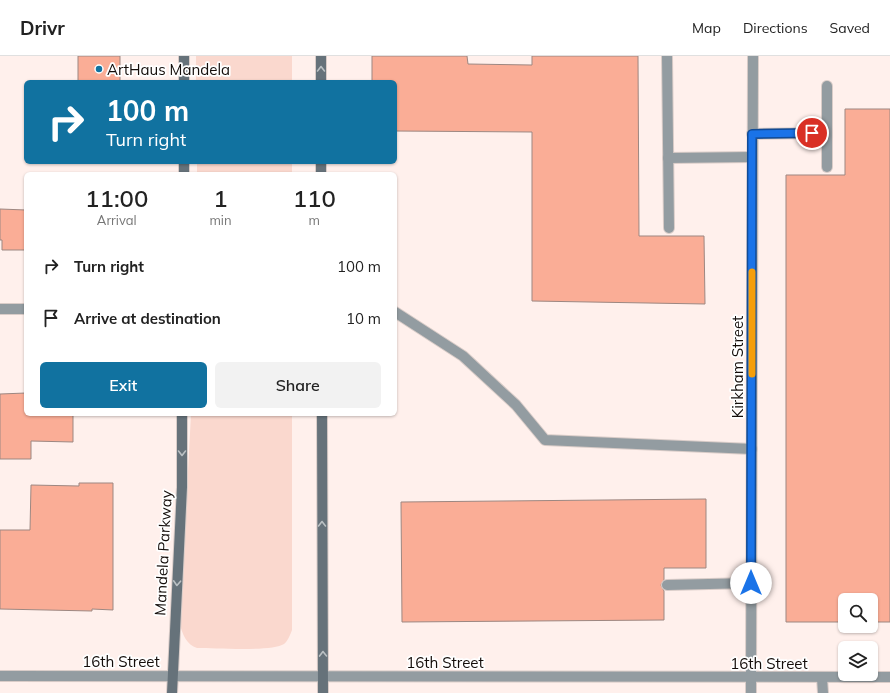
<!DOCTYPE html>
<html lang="en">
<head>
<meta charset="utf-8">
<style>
  :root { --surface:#fff; --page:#f2f2f2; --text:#222; --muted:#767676; --line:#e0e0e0; --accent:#1172a0 }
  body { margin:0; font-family:Mulish,sans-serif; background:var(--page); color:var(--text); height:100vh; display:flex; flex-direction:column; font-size:15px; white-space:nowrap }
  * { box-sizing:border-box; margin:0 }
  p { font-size:13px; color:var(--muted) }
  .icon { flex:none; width:22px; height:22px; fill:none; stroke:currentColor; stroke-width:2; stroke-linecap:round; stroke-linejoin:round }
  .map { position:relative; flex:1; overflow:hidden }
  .drawer { position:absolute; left:24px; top:116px; width:373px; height:244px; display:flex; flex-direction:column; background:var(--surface); border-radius:6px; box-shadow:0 1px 3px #0004 }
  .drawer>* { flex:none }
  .guide { position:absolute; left:24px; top:24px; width:373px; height:84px; border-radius:6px; box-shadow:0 1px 3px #0004; background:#1172a0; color:#fff; overflow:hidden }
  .tools { position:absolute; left:838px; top:537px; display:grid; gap:8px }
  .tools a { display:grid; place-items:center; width:40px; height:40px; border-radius:6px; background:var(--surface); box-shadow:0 1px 3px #0004; font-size:20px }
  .pin { position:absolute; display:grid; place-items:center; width:34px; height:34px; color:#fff; margin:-17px; border:2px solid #fff; border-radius:50%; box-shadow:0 1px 4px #0007 }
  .me { position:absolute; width:44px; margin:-22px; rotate:0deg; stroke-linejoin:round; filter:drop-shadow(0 0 3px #0008) }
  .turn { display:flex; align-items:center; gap:14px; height:84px; padding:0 16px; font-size:18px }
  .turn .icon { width:52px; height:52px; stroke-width:2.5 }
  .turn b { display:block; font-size:28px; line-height:34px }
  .eta { display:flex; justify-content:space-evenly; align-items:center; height:68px; text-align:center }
  .eta b { font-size:24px; font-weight:600; line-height:28px }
  .cta { display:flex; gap:8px; margin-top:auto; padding:8px 16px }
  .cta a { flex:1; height:46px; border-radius:6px; background:var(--accent); color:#fff; font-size:16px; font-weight:600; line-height:46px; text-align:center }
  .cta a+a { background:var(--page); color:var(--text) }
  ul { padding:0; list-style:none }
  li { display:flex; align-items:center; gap:12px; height:52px; padding:0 16px }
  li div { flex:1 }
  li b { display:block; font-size:15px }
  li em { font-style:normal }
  header { display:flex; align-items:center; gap:24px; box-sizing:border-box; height:56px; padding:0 20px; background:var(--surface); border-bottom:1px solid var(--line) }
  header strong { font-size:19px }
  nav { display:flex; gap:22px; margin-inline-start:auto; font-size:14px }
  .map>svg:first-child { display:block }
  .green { fill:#fad8ce }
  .building { fill:#faad96; stroke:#9d8781 }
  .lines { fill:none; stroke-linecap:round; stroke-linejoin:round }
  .lane-casing { stroke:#d9ccc8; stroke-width:12 }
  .street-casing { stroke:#d9ccc8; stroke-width:12 }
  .secondary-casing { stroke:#d9ccc8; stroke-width:12 }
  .lane { stroke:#939ca1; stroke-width:10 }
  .street { stroke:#939ca1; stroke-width:10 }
  .secondary { stroke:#66727a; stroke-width:10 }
  .oneway { stroke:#bac0c3 }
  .route-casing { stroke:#114b97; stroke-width:10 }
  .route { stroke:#1a73e8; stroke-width:7 }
  .slow { stroke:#f59e0b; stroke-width:7 }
  .poi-dot { fill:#1172a0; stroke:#fff; stroke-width:1.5 }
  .labels { text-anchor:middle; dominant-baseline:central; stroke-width:3.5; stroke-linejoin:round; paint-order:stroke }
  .poi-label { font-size:15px; fill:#140d0a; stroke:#fff; text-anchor:start }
  .street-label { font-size:15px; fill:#140d0a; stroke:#fff }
</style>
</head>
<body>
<header>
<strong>Drivr</strong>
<nav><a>Map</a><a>Directions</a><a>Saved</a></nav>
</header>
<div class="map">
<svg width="890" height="637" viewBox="0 0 890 637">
  <rect width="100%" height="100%" fill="#fff0ec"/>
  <!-- green -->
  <g class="green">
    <rect x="196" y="0" width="96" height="26"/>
    <rect x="197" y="106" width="95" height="12"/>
    <path d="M191,358h101v216c-2,5 -4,11 -8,14 -12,8 -69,4 -87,4 -10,-3 -15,-14 -17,-24z"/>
  </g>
  <!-- building -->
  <g class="building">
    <rect x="78" y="0" width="42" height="26"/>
    <path d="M372,0h95l1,8 64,1v-9h106l1,180h65l1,68 -173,-3v-169l-137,-1v-49h-23z"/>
    <path d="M845,53h45v513h-19v-22h-26v22h-59v-447h59z"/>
    <path d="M0,153l26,1v40h-24v-10h-2z"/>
    <path d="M26,337v21h47v28l-42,-1v18h-31v-65z"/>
    <path d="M79,427h34v127l-21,-1v2l-92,-2v-79h30l1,-45 48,1z"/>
    <path d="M706,443v69h-42v12l-3,5 3,6v29l-262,2 -1,-120z"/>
  </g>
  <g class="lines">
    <!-- lane casing -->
    <g class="lane-casing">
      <g id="lane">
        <path d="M667,0l2,172"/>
        <path d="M827,30v81"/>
        <path d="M752,78l75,-1"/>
        <path d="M668,102l84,-1"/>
        <path d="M395,256l68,44 53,49 29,35 207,9"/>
        <path d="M667,529l84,-2"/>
        <path d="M822,622l1,15"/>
        <path d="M751,637v-15"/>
      </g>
    </g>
    <!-- street casing -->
    <g class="street-casing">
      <g id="street">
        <path d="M0,253h26"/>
        <path d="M0,620l890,1"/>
        <path d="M751,622l2,-622"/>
      </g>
    </g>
    <!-- secondary casing -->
    <g class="secondary-casing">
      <g id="secondary">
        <path d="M321,0v26"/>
        <path d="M184,26v-26"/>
        <path d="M321,106v12"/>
        <path d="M184,118v-12"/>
        <path d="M322,358l1,279"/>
        <path d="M172,637l10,-206v-73"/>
      </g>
    </g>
    <!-- lane -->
    <use href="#lane" class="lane"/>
    <!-- street -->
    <use href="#street" class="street"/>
    <!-- secondary -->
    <use href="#secondary" class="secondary"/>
  </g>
  <!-- one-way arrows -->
  <defs><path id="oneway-chevron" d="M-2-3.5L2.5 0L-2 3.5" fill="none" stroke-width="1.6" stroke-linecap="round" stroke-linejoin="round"/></defs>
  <g class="oneway">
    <use href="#oneway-chevron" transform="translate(321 13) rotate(-90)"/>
    <use href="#oneway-chevron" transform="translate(182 397) rotate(90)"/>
    <use href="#oneway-chevron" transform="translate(322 468) rotate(-90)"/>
    <use href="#oneway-chevron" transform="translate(177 527) rotate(93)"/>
    <use href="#oneway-chevron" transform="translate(323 598) rotate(-91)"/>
  </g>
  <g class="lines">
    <!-- route casing -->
    <g class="route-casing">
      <path id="route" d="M751,527l1,-449 60,-1"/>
    </g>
    <!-- route -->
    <use href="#route" class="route"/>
    <!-- slow -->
    <path class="slow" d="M752,318v-102"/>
  </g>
  <!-- markers -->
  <circle class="poi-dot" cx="99" cy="13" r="4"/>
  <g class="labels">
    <!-- poi labels -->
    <g class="poi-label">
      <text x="107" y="13">ArtHaus Mandela</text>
    </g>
    <!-- street labels -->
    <g class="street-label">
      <text transform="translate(737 311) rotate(-90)">Kirkham Street</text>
      <text transform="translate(163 497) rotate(-87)">Mandela Parkway</text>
      <text x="121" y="605">16th Street</text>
      <text x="445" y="606">16th Street</text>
      <text x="769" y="607">16th Street</text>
    </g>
  </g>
</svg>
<div class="tools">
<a><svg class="icon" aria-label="search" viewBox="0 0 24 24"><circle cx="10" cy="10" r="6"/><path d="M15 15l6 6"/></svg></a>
<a><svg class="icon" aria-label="layers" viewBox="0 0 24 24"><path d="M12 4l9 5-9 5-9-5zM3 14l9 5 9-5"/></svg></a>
</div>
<div class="pin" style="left:812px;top:77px;background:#d93025"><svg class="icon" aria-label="arrive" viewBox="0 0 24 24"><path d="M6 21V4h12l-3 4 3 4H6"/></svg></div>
<svg class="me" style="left:751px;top:527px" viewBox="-20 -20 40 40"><circle r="19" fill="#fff"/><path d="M0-13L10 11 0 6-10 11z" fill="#1a73e8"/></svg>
<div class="guide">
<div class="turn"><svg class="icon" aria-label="right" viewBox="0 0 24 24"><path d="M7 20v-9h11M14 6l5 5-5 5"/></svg><div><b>100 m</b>Turn right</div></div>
</div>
<section class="drawer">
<div class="eta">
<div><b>11:00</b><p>Arrival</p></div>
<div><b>1</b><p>min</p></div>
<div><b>110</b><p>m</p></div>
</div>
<ul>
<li><svg class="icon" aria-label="right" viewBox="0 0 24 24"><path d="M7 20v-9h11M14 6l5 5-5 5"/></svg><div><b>Turn right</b></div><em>100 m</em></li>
<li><svg class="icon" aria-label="arrive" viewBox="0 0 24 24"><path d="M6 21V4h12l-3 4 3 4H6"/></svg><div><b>Arrive at destination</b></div><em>10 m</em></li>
</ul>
<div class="cta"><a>Exit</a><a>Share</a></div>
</section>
</div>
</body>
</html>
